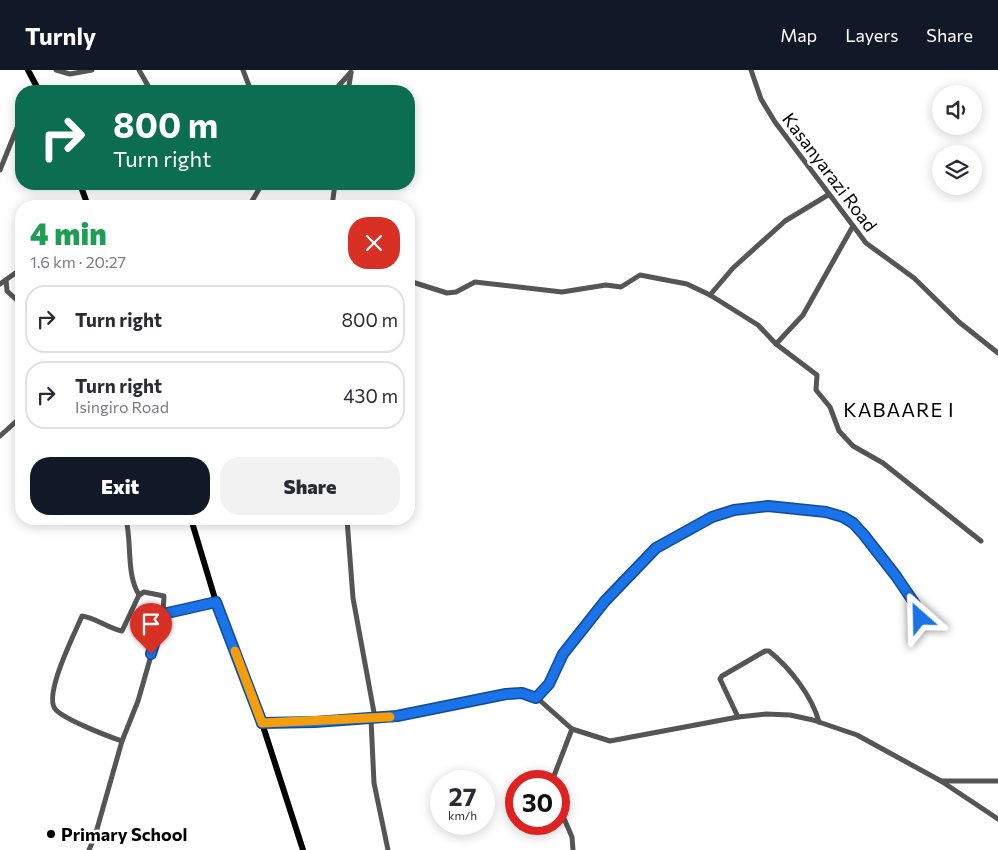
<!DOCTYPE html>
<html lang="en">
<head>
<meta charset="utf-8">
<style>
  :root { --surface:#fff; --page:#f2f2f3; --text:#2b2b33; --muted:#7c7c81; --line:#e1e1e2; --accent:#111827 }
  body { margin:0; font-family:Commissioner,sans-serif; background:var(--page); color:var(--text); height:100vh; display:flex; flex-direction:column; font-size:19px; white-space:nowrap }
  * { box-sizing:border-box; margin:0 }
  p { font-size:16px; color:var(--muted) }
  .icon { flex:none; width:28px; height:28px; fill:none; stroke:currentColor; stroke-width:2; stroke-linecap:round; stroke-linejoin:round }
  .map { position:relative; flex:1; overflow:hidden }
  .details { position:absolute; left:15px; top:130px; width:400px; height:325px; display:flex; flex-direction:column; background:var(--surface); border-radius:20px; box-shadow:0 2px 12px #0003 }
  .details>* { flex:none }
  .hud { position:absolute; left:15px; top:15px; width:400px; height:105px; border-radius:20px; box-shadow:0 2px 12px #0003; background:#0b6e4f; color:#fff; overflow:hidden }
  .tools { position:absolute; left:932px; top:15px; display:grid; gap:10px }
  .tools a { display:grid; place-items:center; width:50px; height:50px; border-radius:50%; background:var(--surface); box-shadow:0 2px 12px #0003; font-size:25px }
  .speed { position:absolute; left:430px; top:700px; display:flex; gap:10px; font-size:25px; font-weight:700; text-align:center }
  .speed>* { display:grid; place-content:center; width:65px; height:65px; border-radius:50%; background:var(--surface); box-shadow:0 2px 12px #0003; line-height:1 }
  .speed small { font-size:12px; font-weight:400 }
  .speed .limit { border:8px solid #d22; background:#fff; color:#111 }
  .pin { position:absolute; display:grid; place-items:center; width:42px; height:42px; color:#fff; margin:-51px -21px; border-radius:50% 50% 50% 0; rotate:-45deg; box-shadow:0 0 5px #0007 }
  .pin .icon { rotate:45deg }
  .me { position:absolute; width:55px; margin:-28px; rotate:335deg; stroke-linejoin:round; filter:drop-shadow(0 0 4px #0008) }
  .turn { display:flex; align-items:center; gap:18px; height:105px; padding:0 15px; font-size:22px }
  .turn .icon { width:65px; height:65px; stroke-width:2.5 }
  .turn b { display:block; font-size:35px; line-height:42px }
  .round { display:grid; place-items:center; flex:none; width:52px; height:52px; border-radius:20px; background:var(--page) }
  .overview { display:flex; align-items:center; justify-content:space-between; height:85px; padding:0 15px }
  h1 { font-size:30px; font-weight:800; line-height:38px; color:#1e9e55 }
  .action { display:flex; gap:10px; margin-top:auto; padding:10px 15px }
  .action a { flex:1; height:58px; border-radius:20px; background:var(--accent); color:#fff; font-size:20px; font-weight:800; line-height:58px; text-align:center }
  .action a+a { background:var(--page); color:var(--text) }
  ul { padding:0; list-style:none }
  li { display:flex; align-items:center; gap:15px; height:68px; margin:0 10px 8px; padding:0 5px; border:2px solid var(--line); border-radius:20px }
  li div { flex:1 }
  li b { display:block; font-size:19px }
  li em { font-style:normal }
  header { display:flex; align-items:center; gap:30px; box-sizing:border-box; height:70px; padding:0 25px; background:var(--accent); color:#fff }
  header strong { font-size:24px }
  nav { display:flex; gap:28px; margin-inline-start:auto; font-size:18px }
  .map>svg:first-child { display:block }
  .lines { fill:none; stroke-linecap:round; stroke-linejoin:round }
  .minor { stroke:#555; stroke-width:5 }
  .major { stroke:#000; stroke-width:6 }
  .route-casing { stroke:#114b97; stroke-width:12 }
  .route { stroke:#1a73e8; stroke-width:9 }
  .slow { stroke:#f59e0b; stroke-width:9 }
  .poi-dot { fill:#000; stroke:#fff; stroke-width:2 }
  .labels { text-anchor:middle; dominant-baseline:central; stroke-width:5; stroke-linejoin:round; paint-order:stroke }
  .street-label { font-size:18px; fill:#000; stroke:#fff }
  .poi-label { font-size:18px; font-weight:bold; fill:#000; stroke:#fff; text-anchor:start }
  .quarter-label { font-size:20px; letter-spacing:1px; fill:#000; stroke:#fff }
</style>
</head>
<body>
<header>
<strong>Turnly</strong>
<nav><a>Map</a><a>Layers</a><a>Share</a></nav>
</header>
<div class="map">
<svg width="998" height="780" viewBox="0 0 998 780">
  <rect width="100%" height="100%" fill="#fff"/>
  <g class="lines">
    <!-- minor -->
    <g class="minor">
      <path d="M56,0l14,4 22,-4"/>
      <path d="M139,0l12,21"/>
      <path d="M243,0l8,21"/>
      <path d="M751,0l10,29 14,23 91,121 48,35 45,44 39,31"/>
      <path d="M334,21l17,-19"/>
      <path d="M348,21l3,-18"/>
      <path d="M0,100l21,-52"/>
      <path d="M249,136l13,-22"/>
      <path d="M332,136l3,-22"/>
      <path d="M6,210l1,11 14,13"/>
      <path d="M409,211l38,12 9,-1 19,-10 87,10 44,-7 15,2 19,-12 47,9 23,11 48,30 18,19 41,31 -1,15 14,17 9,24 14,15 30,17 98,78"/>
      <path d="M0,214l21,-15"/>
      <path d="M710,225l23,-27 52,-47 43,-26"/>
      <path d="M776,274l27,-29 50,-89"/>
      <path d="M0,366l21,-19"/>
      <path d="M126,449c6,24 0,55 13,76"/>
      <path d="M347,449l6,79 22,120"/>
      <path d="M536,627l13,-13 14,-30 42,-53 51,-53 56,-31 22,-7 33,-4 24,2 35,4 27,11 62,80 7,25"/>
      <path d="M738,647l-18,-38 2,-3 43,-25h4c21,17 43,45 50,71"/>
      <path d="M371,649l3,64 14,67"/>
      <path d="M262,653l53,-1 82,-5 109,-23 17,-1 13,4 36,32 38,12 128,-24 28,-3 24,1 23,5 44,15 84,46 57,38"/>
      <path d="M122,671c-15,-5 -56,-21 -66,-31 -14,-13 19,-77 26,-94 14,2 26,12 40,15l17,-36 5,-3 20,4 -1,18"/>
      <path d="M552,711l20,-52"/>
      <path d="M941,711h57"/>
      <path d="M559,737l13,30 1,13"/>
      <path d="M89,780l6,-14 27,-95 16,-40 25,-87 53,-12"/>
    </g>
    <!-- major -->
    <g class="major">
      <path d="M28,0l11,21"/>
      <path d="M80,114l8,22"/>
      <path d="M191,449l25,83 46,121 41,127"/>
    </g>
  </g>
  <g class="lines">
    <!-- route casing -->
    <g class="route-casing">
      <path id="route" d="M151,584l12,-40 53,-12 46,121 53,-1 82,-6 109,-22 16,-1 14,5 13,-14 14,-30 42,-53 51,-53 56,-31 22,-7 34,-4 58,6 17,5 10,6 11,12 32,41 19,28 5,14"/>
    </g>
    <!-- route -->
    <use href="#route" class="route"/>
    <!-- slow -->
    <path class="slow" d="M235,581l27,72 128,-6"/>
  </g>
  <!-- markers -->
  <circle class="poi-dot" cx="51" cy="764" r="5"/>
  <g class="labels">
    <!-- street labels -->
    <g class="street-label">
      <text transform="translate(830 102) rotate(53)">Kasanyarazi Road</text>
    </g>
    <!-- poi labels -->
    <g class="poi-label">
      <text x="61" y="764">Primary School</text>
    </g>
    <!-- quarter labels -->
    <g class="quarter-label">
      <text x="899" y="339">KABAARE I</text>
    </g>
  </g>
</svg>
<div class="tools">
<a><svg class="icon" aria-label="sound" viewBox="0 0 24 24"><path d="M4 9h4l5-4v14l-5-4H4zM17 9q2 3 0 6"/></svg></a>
<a><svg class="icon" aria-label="layers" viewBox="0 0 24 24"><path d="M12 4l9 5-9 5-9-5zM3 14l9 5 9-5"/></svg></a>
</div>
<div class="speed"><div>27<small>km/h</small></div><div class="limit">30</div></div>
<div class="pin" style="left:151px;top:584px;background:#d93025"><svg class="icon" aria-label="arrive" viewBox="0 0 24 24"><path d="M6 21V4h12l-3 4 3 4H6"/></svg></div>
<svg class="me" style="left:920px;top:548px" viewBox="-20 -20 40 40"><path d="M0-17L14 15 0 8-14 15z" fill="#1a73e8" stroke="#fff" stroke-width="4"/></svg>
<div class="hud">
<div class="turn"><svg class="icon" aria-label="right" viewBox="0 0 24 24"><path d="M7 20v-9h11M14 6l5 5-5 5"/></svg><div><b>800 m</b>Turn right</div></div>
</div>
<section class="details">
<div class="overview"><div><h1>4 min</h1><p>1.6 km · 20:27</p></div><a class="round" style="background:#d93025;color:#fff"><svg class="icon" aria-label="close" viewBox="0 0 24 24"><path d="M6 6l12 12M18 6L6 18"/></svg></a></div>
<ul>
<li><svg class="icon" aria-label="right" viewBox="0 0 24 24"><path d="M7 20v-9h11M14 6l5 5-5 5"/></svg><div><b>Turn right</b></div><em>800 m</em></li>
<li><svg class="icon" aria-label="right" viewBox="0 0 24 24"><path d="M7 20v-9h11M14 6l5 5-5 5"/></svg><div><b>Turn right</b><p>Isingiro Road</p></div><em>430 m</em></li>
</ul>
<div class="action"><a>Exit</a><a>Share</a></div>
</section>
</div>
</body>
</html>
